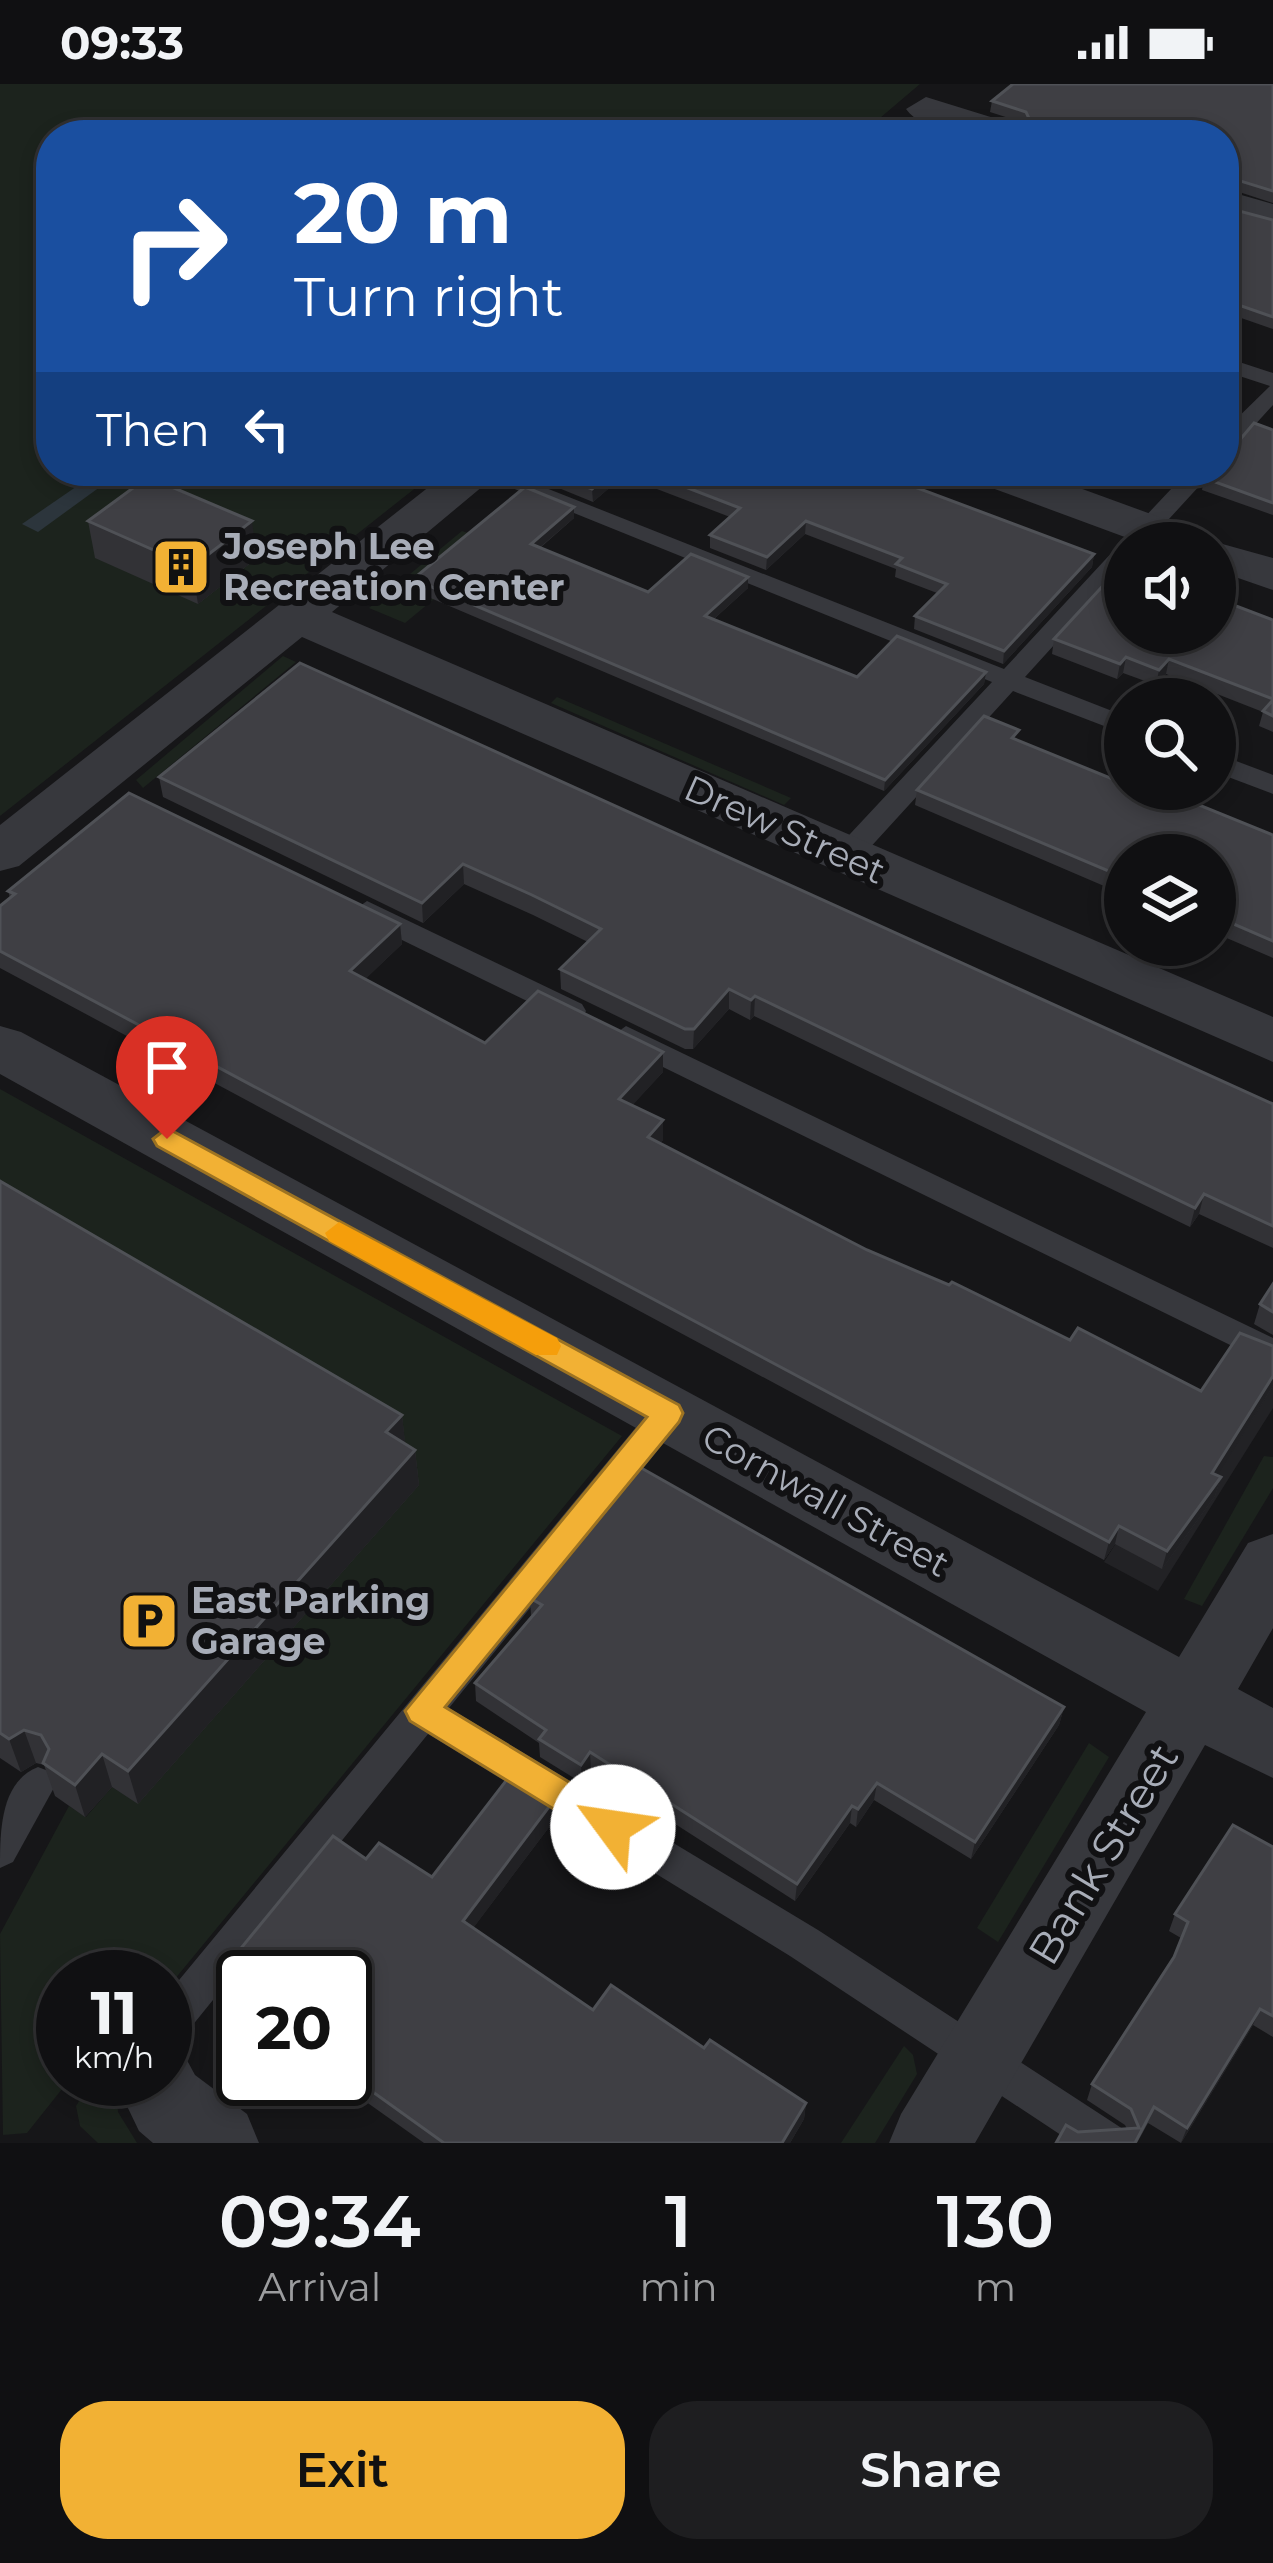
<!DOCTYPE html>
<html lang="en">
<head>
<meta charset="utf-8">
<style>
  :root { --surface:#101012; --page:#1e1e20; --text:#f1f3f6; --muted:#9c9d9f; --line:#303032; --accent:#f2b134 }
  body { margin:0; font-family:Montserrat,sans-serif; background:var(--page); color:var(--text); height:100vh; display:flex; flex-direction:column; font-size:45px; white-space:nowrap }
  * { box-sizing:border-box; margin:0 }
  p { font-size:39px; color:var(--muted) }
  .icon { flex:none; width:66px; height:66px; fill:none; stroke:currentColor; stroke-width:2; stroke-linecap:round; stroke-linejoin:round }
  .map { position:relative; height:2059px; overflow:hidden }
  .details { display:flex; flex-direction:column; background:var(--surface); flex:1 }
  .details>* { flex:none }
  .banner { position:absolute; left:36px; top:36px; width:1203px; height:366px; border-radius:48px; box-shadow:0 6px 18px #0003,0 0 0 3px var(--line); background:#1a4fa0; color:#fff; overflow:hidden }
  .buttons { position:absolute; left:1104px; top:438px; display:grid; gap:24px }
  .buttons a { display:grid; place-items:center; width:132px; height:132px; border-radius:50%; background:var(--surface); box-shadow:0 6px 18px #0003,0 0 0 3px var(--line); font-size:60px }
  .speed { position:absolute; left:36px; top:1866px; display:flex; gap:24px; font-size:60px; font-weight:700; text-align:center }
  .speed>* { display:grid; place-content:center; width:156px; height:156px; border-radius:50%; background:var(--surface); box-shadow:0 6px 18px #0003,0 0 0 3px var(--line); line-height:1 }
  .speed small { font-size:30px; font-weight:400 }
  .speed .limit { border:6px solid #111; border-radius:18px; background:#fff; color:#111 }
  .pin { position:absolute; display:grid; place-items:center; width:102px; height:102px; color:#fff; margin:-123px -51px; border-radius:50% 50% 50% 0; rotate:-45deg; box-shadow:0 0 12px #0007 }
  .pin .icon { rotate:45deg }
  .me { position:absolute; width:132px; margin:-66px; rotate:301deg; stroke-linejoin:round; filter:drop-shadow(0 0 9px #0008) }
  .turn { display:flex; align-items:center; gap:42px; height:252px; padding:0 60px; font-size:54px }
  .turn .icon { width:156px; height:156px; stroke-width:2.5 }
  .turn b { display:block; font-size:84px; line-height:102px }
  .then { display:flex; align-items:center; height:114px; padding:0 60px; background:#0003; gap:24px; font-size:45px }
  .eta { display:flex; justify-content:space-evenly; align-items:center; height:204px; text-align:center }
  .eta b { font-size:72px; font-weight:600; line-height:84px }
  .primary-button { display:flex; gap:24px; margin-top:auto; padding:24px 60px }
  .primary-button a { flex:1; height:138px; border-radius:48px; background:var(--accent); color:#111; font-size:48px; font-weight:600; line-height:138px; text-align:center }
  .primary-button a+a { background:var(--page); color:var(--text) }
  .status { display:flex; justify-content:space-between; align-items:center; height:84px; padding:0 60px; background:var(--surface); direction:ltr }
  .status svg { height:33px; fill:currentColor }
  .map>svg:first-child { display:block }
  .built { fill:#222225 }
  .green { fill:#1c231d }
  .water { fill:#2c353c }
  .lines { fill:none; stroke-linecap:round; stroke-linejoin:round }
  .lane { fill:#37383d; fill-rule:evenodd }
  .street { fill:#37383d; fill-rule:evenodd }
  .wall { fill:#323236 }
  .shaded-wall { fill:#212124 }
  .building { fill:#3f3f44; stroke:#4f5156; stroke-width:3 }
  .route { fill:#f2b134; stroke:#9d7322; stroke-width:3 }
  .slow { fill:#f59e0b }
  .labels { text-anchor:middle; dominant-baseline:central; stroke-width:12; stroke-linejoin:round; paint-order:stroke }
  .poi-label { font-size:36px; font-weight:bold; fill:#a8adb8; stroke:#111113; text-anchor:start }
  .street-label { font-size:36px; fill:#a8adb8; stroke:#111113 }
  .near-street-label { font-size:42px; fill:#a8adb8; stroke:#111113 }
</style>
</head>
<body>
<div class="status"><b>09:33</b><svg viewBox="0 0 49 12"><path d="M0 12V9h3v3zM5 12V6h3v6zM10 12V3h3v9zM15 12V0h3v12zM26 1h20v11H26zM47 4h2v5h-2z"/></svg></div>
<div class="map">
<svg width="1273" height="2059" viewBox="0 0 1273 2059">
  <rect width="100%" height="100%" fill="#161618"/>
  <!-- built -->
  <path class="built" d="M1234,1273l39,19v32l-115,183 -54,-29z"/>
  <!-- green -->
  <g class="green">
    <path d="M0,0h920l-60,51h-809v336h386l-437,345z"/>
    <path d="M462,447l12,4 -40,64 -29,24 -36,-15z"/>
    <path d="M283,572l13,6 -153,126 -7,-8z"/>
    <path d="M557,613l234,101 -7,7 -233,-102z"/>
    <path d="M0,1005l622,347 -457,555v-14h-102v102h7l-43,54 -24,2 -3,-201 69,-128 17,11 26,-30 26,16 -138,-593z"/>
    <path d="M1264,1372l9,1v31l-71,118 -18,-7z"/>
    <path d="M1089,1659l20,14 -111,185 -21,-14z"/>
    <path d="M904,1962l9,9 4,19 -42,69h-34z"/>
    <path d="M93,1995h22l3,33 19,31h-39l-18,-17 -4,-20z"/>
  </g>
  <!-- water -->
  <path class="water" d="M99,387h14l2,5 -77,56 -16,-8z"/>
  <g class="lines">
    <!-- lane -->
    <g class="lane">
      <path d="M1224,273l49,16v32l-41,45 -8,2v-21l46,-45 -46,-15z"/>
      <path d="M470,387h33l501,198 112,-121 8,-2 1,-8 63,-67h25l-66,72h-22v24l-100,110 100,39v18l-112,-43 -157,172 -10,2 -14,-9 4,-7 156,-167z"/>
      <path d="M1215,669l58,22v19l-58,-22z"/>
      <path d="M367,817l215,103 4,7 -4,7h-20l-205,-100 -4,-7z"/>
      <path d="M626,942l647,312v28l-657,-322 -5,-7z"/>
      <path d="M668,1315l12,4 5,10 -5,10 -231,285 369,222 305,199 6,14h-56l-283,-187 -362,-222 -249,308 -14,5v-50l491,-594z"/>
      <path d="M38,1683l13,5 5,12 -43,78 -13,6c0,-36 0,-86 38,-101z"/>
    </g>
    <!-- street -->
    <g class="street">
      <path d="M926,13l97,30 6,8c-32,0 -103,3 -123,-26z"/>
      <path d="M1224,106l49,14v25l-49,-14z"/>
      <path d="M449,387h52l-169,141 941,405v45l-971,-425 -283,229 -19,5v-46z"/>
      <path d="M966,387h67l170,62 5,7 65,18v32l-58,-20v-27h-74l-168,-62z"/>
      <path d="M0,942l21,6 1158,625 69,-114 25,-9v94l-35,61 35,19v70l-68,-33 -230,398h-86l12,-29 245,-402 -1146,-638z"/>
      <path d="M165,1960l17,7 13,24 52,39 12,29h-106l-14,-12 -25,-52h51z"/>
    </g>
  </g>
  <!-- wall -->
  <g class="wall">
    <path d="M1273,0v119l-49,-16v-52l-197,-8 -3,-4 -34,-11 2,-11z"/>
    <path d="M1224,123l49,13v109l-49,-17z"/>
    <path d="M1273,346v85l-71,-25 2,-12 34,-36z"/>
    <path d="M544,387h328l222,83 -2,13 -89,97 -89,-35 1,-13 22,-23 -42,-16 1,-8 -91,-35 -39,36 -56,-22v-13l20,-18 -107,-41 -30,26 -49,-20z"/>
    <path d="M1137,387h46l-13,12z"/>
    <path d="M574,423v11l-34,30 108,44 100,-15v11l-34,31 143,58 129,-5 -2,12 -100,107 -470,-200 -1,-12z"/>
    <path d="M88,437l169,37 -59,46 -103,-46z"/>
    <path d="M1273,536v112l-14,-6 4,-14 -97,-38 -10,11 -33,-12 -6,6 -65,-25 2,-15z"/>
    <path d="M300,579l973,441v144l-74,-34 -9,13 -436,-211 -4,4 -21,-11 -36,40h-8l-124,-60 -1,-20 28,-27 -55,-27 -69,-31 -41,39 -260,-126 -4,-20z"/>
    <path d="M1018,657l158,64 97,30v123l-58,-25v-78h-90v40l-210,-90 2,-15z"/>
    <path d="M8,807l392,33 2,20 -37,35 120,64 178,29 -31,33 31,15v20l-3,3 207,107 203,90 131,51 72,-5 -56,89 4,2 -6,19 -53,73 -47,-25 -11,16 -1104,-592v-62l10,-8z"/>
    <path d="M0,1097l402,234 3,29 10,6 4,35 -281,319 -26,-17 -27,30 -30,-21 -11,-31 -8,-2 -15,9 -21,-14z"/>
    <path d="M1273,1200v51l-19,-11 6,-20z"/>
    <path d="M530,1514l534,109 -5,18 -88,134 -97,-59 -18,27 -6,-4 -55,78 -204,-131 -9,13 -42,-26 -1,-14 -63,-42 -1,-18 56,-67z"/>
    <path d="M556,1734l-83,110 120,82 111,38 102,55 -2,16 -14,24h-366l-90,-64h11v-102h-102v38l-23,-17 -5,-18 151,-121 66,18z"/>
    <path d="M1273,1763v190l-20,-12 -72,118 -33,-20 -11,20 -59,-11 49,-3 -2,-4 -38,-25 5,-16 82,-127 7,-19 -12,-7 6,-17z"/>
  </g>
  <!-- shaded-wall -->
  <g class="shaded-wall">
    <path d="M1236,320l-2,11 -10,11v-9z"/>
    <path d="M613,387h10v5l-30,26 -1,-13z"/>
    <path d="M1173,387h10l-13,12z"/>
    <path d="M574,423v11l-43,37v-11z"/>
    <path d="M252,437l5,37 -59,46 -6,-37z"/>
    <path d="M806,437l-1,13 -39,36 1,-13z"/>
    <path d="M1094,470l-2,13 -89,97 1,-13z"/>
    <path d="M748,493v11l-43,39v-11z"/>
    <path d="M1126,573l-3,16 -6,6 3,-15z"/>
    <path d="M1169,575l-3,15 -10,11 3,-15z"/>
    <path d="M986,588l-2,12 -100,107 1,-11z"/>
    <path d="M463,780l1,20 -41,39 -1,-20z"/>
    <path d="M400,840l2,20 -49,47 -3,-20z"/>
    <path d="M729,905v20l-36,40 1,-20z"/>
    <path d="M755,912l-1,20 -4,4 1,-20z"/>
    <path d="M663,968v20l-43,47 -1,-20z"/>
    <path d="M663,1036v20l-15,17v-20z"/>
    <path d="M1204,1110l-5,20 -9,13 5,-19z"/>
    <path d="M1273,1292v10l-66,106 5,-19z"/>
    <path d="M402,1331l4,35 -20,-18z"/>
    <path d="M415,1366l4,35 -281,319 -10,-33z"/>
    <path d="M1221,1393l-6,19 -53,73 5,-18z"/>
    <path d="M1119,1442l-4,18 -11,16 5,-18z"/>
    <path d="M1064,1623l-5,18 -88,134 4,-17z"/>
    <path d="M24,1646l12,33 -15,9 -12,-33z"/>
    <path d="M590,1668l1,18 -9,13 -1,-18z"/>
    <path d="M102,1670l10,33 -27,30 -10,-32z"/>
    <path d="M877,1699l-3,17 -18,27 2,-18z"/>
    <path d="M555,1715l1,19 -91,121 -2,-18z"/>
    <path d="M852,1722l-2,17 -55,78 2,-17z"/>
    <path d="M1260,1925l-7,16 -72,118 6,-15z"/>
    <path d="M806,2019l-2,16 -14,24h-8z"/>
  </g>
  <!-- building -->
  <g class="building">
    <path d="M1013,0h260v107l-49,-15v-41h-273l11,-9 71,1 -7,-15 -34,-11z"/>
    <path d="M1224,123l49,13v97l-49,-17z"/>
    <path d="M1224,316l12,4 -12,13z"/>
    <path d="M1254,339l19,7v73l-69,-25 7,-7h13v-27l14,-2z"/>
    <path d="M547,387h66l-21,18z"/>
    <path d="M644,387h228l222,83 -90,97 -89,-35 32,-32 -51,-20 6,-6 -96,-37 -39,36 -57,-22 30,-27z"/>
    <path d="M148,393l104,44 -60,46 -104,-46z"/>
    <path d="M525,403l49,20 -43,37 117,48 43,-38 57,23 -43,39 152,61 40,-41 89,36 -101,108 -472,-201z"/>
    <path d="M1123,480h2v69h90v-35l58,22v79l-104,-40 -10,11 -33,-13 -6,7 -66,-25z"/>
    <path d="M300,579l973,441v122l-69,-32 -9,14 -440,-212 -4,4 -22,-11 -35,40h-9l-125,-60 41,-40 -69,-34 -69,-31 -41,39 -263,-126z"/>
    <path d="M1273,616v16l-10,-5z"/>
    <path d="M984,632l35,14 -7,8 113,46v5h12l39,16 6,-7 91,37v106l-58,-25v-61h-90v23l-208,-88z"/>
    <path d="M129,709l271,131 -50,47 135,72 53,-52 125,61 -44,47 44,21 -15,17 219,113 82,35 3,-3 118,58 8,-12 123,63 39,-58 33,13v30l-61,97 9,4 -54,74 -48,-25 -10,16 -1109,-591v-45l15,-12 -7,-3z"/>
    <path d="M0,1097l402,234 -16,17 29,18 -287,321 -26,-17 -27,31 -32,-22 6,-14 -8,-14 -17,-5 -15,9 -9,-6z"/>
    <path d="M1273,1200v28l-13,-8z"/>
    <path d="M636,1381l428,242 -89,135 -98,-59 -19,26 -6,-3 -55,78 -207,-132 -9,13 -42,-26 7,-9 -71,-47 67,-78 -12,-7z"/>
    <path d="M512,1689l43,26 -92,122 130,89 18,-25 93,63 6,-8 96,63 -24,40h-338l-99,-71v-95h-102v24l-28,-21 118,-144 33,23 13,-16 53,34z"/>
    <path d="M1233,1741l40,22v169l-13,-7 -73,119 -33,-21 -19,36h-79l10,-18 12,7 61,-4 -8,-19 -39,-25 82,-127 14,-35 -13,-8z"/>
  </g>
  <!-- route -->
  <path class="route" d="M167,1044l512,277 4,8 -4,9 -234,285 180,109 5,11 -5,11 -12,5 -12,-5 -191,-117 -5,-10 242,-294 -490,-271 -4,-7z"/>
  <!-- slow -->
  <path class="slow" d="M339,1138l218,116 4,8 -4,9h-21l-207,-114 -4,-8z"/>
  <!-- icons -->
  <defs>
    <g id="building-square" transform="scale(3)"><rect x="-9" y="-9" width="18" height="18" rx="4" fill="#f2b134" stroke="#111113"/><path d="M-4-6H4V6H1V3H-1V6H-4ZM-2.5-4.3h1.7v1.8h-1.7ZM.8-4.3h1.7v1.8H.8ZM-2.5-1h1.7V.8h-1.7ZM.8-1h1.7V.8H.8Z" fill="#111"/></g>
    <g id="parking-square" transform="scale(3)"><rect x="-9" y="-9" width="18" height="18" rx="4" fill="#f2b134" stroke="#111113"/><path d="M-3.5-5.5H1a3.5 3.5 0 0 1 0 7H-1V5.5H-3.5ZM-1-3.4V-.6H.8a1.4 1.4 0 0 0 0-2.8Z" fill="#111"/></g>
  </defs>
  <g fill-rule="evenodd">
    <use href="#building-square" x="181" y="483"/>
    <use href="#parking-square" x="149" y="1537"/>
  </g>
  <g class="labels">
    <!-- poi labels -->
    <g class="poi-label">
      <text x="223" y="462">Joseph Lee<tspan x="223" dy="41">Recreation Center</tspan></text>
      <text x="191" y="1516">East Parking<tspan x="191" dy="41">Garage</tspan></text>
    </g>
    <!-- street labels -->
    <g class="street-label">
      <text transform="translate(785 745) rotate(24)">Drew Street</text>
      <text transform="translate(826 1416) rotate(29)">Cornwall Street</text>
    </g>
    <!-- near-street labels -->
    <g class="near-street-label">
      <text transform="translate(1103 1770) rotate(-59)">Bank Street</text>
    </g>
  </g>
</svg>
<div class="buttons">
<a><svg class="icon" aria-label="sound" viewBox="0 0 24 24"><path d="M4 9h4l5-4v14l-5-4H4zM17 9q2 3 0 6"/></svg></a>
<a><svg class="icon" aria-label="search" viewBox="0 0 24 24"><circle cx="10" cy="10" r="6"/><path d="M15 15l6 6"/></svg></a>
<a><svg class="icon" aria-label="layers" viewBox="0 0 24 24"><path d="M12 4l9 5-9 5-9-5zM3 14l9 5 9-5"/></svg></a>
</div>
<div class="speed"><div>11<small>km/h</small></div><div class="limit">20</div></div>
<div class="pin" style="left:167px;top:1055px;background:#d93025"><svg class="icon" aria-label="arrive" viewBox="0 0 24 24"><path d="M6 21V4h12l-3 4 3 4H6"/></svg></div>
<svg class="me" style="left:613px;top:1743px" viewBox="-20 -20 40 40"><circle r="19" fill="#fff"/><path d="M0-13L10 11 0 6-10 11z" fill="#f2b134"/></svg>
<div class="banner">
<div class="turn"><svg class="icon" aria-label="right" viewBox="0 0 24 24"><path d="M7 20v-9h11M14 6l5 5-5 5"/></svg><div><b>20 m</b>Turn right</div></div>
<div class="then">Then<svg class="icon" aria-label="left" viewBox="0 0 24 24"><path d="M17 20v-9H6M10 6l-5 5 5 5"/></svg></div>
</div>
</div>
<section class="details">
<div class="eta">
<div><b>09:34</b><p>Arrival</p></div>
<div><b>1</b><p>min</p></div>
<div><b>130</b><p>m</p></div>
</div>
<div class="primary-button"><a>Exit</a><a>Share</a></div>
</section>
</body>
</html>
